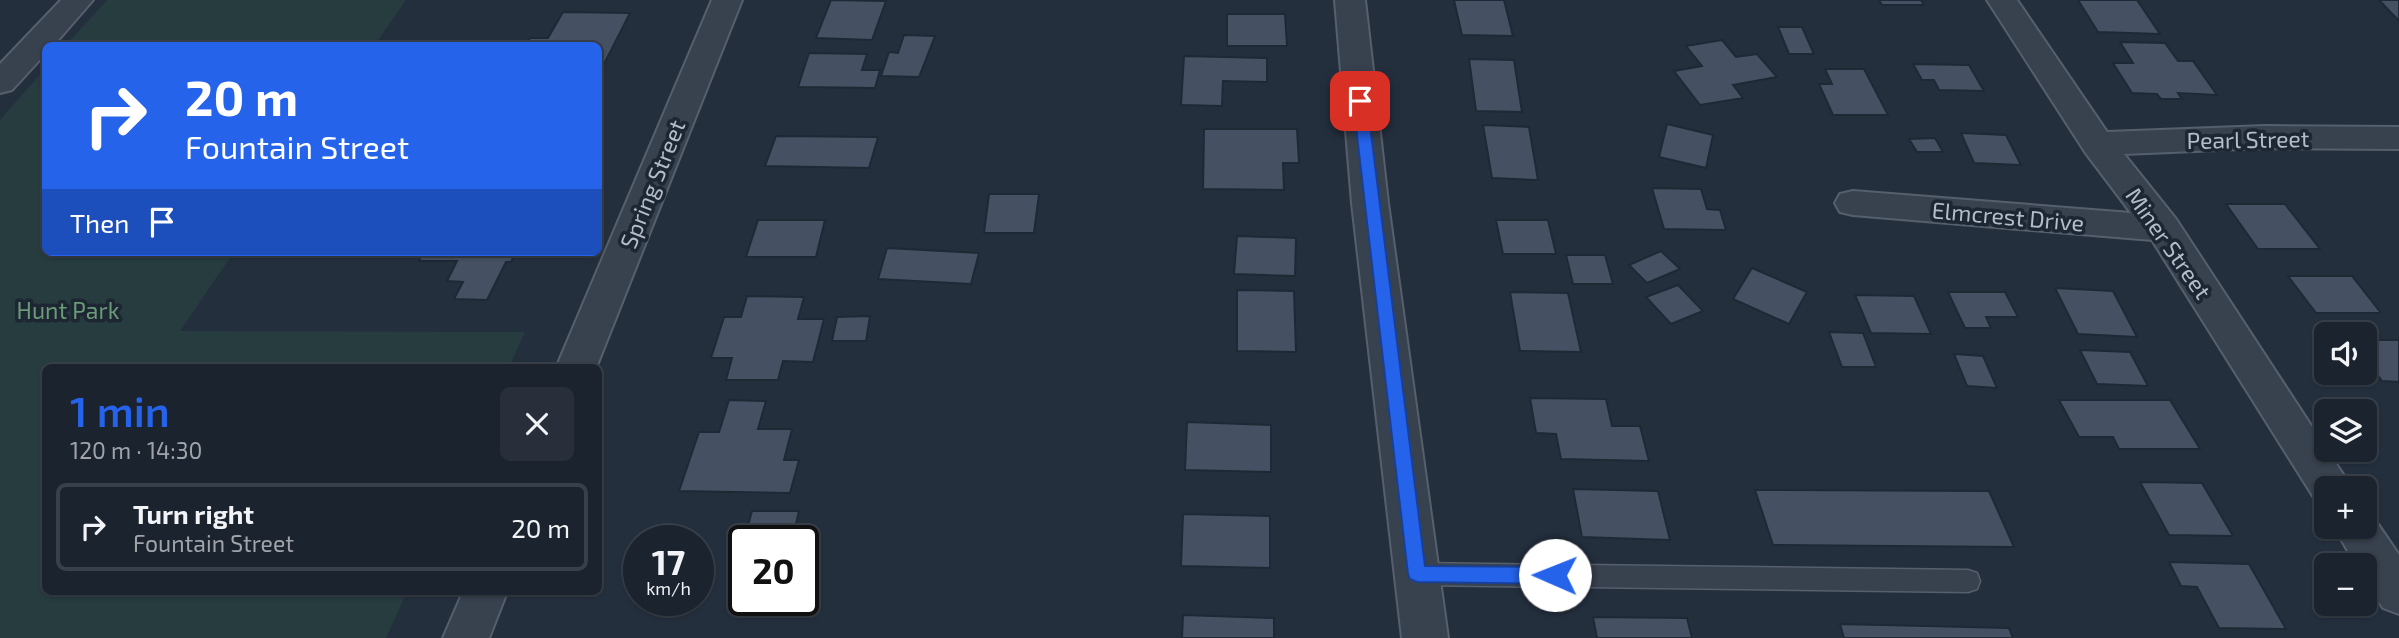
<!DOCTYPE html>
<html lang="en">
<head>
<meta charset="utf-8">
<style>
  :root { --surface:#1b232e; --page:#282f3a; --text:#f1f3f6; --muted:#a0a4aa; --line:#39404a; --accent:#2563eb }
  body { margin:0; font-family:"Exo 2",sans-serif; background:var(--page); color:var(--text); height:100vh; display:flex; flex-direction:column; font-size:26px; white-space:nowrap }
  * { box-sizing:border-box; margin:0 }
  p { font-size:23px; color:var(--muted) }
  .icon { flex:none; width:38px; height:38px; fill:none; stroke:currentColor; stroke-width:2; stroke-linecap:round; stroke-linejoin:round }
  .map { position:relative; flex:1; overflow:hidden }
  .side { position:absolute; left:42px; top:364px; width:560px; height:231px; display:flex; flex-direction:column; background:var(--surface); border-radius:10px; box-shadow:0 2px 5px #0004,0 0 0 2px var(--line) }
  .side>* { flex:none }
  .guide { position:absolute; left:42px; top:42px; width:560px; height:214px; border-radius:10px; box-shadow:0 2px 5px #0004,0 0 0 2px var(--line); background:#2563eb; color:#fff; overflow:hidden }
  .tools { position:absolute; left:2314px; top:322px; display:grid; gap:14px }
  .tools a { display:grid; place-items:center; width:63px; height:63px; border-radius:10px; background:var(--surface); box-shadow:0 2px 5px #0004,0 0 0 2px var(--line); font-size:35px }
  .speed { position:absolute; left:623px; top:525px; display:flex; gap:14px; font-size:35px; font-weight:700; text-align:center }
  .speed>* { display:grid; place-content:center; width:91px; height:91px; border-radius:50%; background:var(--surface); box-shadow:0 2px 5px #0004,0 0 0 2px var(--line); line-height:1 }
  .speed small { font-size:18px; font-weight:400 }
  .speed .limit { border:4px solid #111; border-radius:10px; background:#fff; color:#111 }
  .pin { position:absolute; display:grid; place-items:center; width:60px; height:60px; color:#fff; margin:-30px; border-radius:14px; box-shadow:0 4px 10px #0006 }
  .me { position:absolute; width:77px; margin:-38px; rotate:271deg; stroke-linejoin:round; filter:drop-shadow(0 0 5px #0008) }
  .turn { display:flex; align-items:center; gap:24px; height:147px; padding:0 28px; font-size:32px }
  .turn .icon { width:91px; height:91px; stroke-width:2.5 }
  .turn b { display:block; font-size:49px; line-height:60px }
  .then { display:flex; align-items:center; height:66px; padding:0 28px; background:#0003; gap:14px; font-size:26px }
  .round { display:grid; place-items:center; flex:none; width:74px; height:74px; border-radius:10px; background:var(--page) }
  .summary { display:flex; align-items:center; justify-content:space-between; height:119px; padding:0 28px }
  h1 { font-size:42px; font-weight:600; line-height:52px; color:var(--accent) }
  ul { padding:0; list-style:none }
  li { display:flex; align-items:center; gap:21px; height:88px; margin:0 14px 10px; padding:0 14px; border:4px solid var(--line); border-radius:10px }
  li div { flex:1 }
  li b { display:block; font-size:26px }
  li em { font-style:normal }
  .map>svg:first-child { display:block }
  .green { fill:#263c3f }
  .building { fill:#455162; stroke:#1f2835; stroke-width:2 }
  .lines { fill:none; stroke-linecap:round; stroke-linejoin:round }
  .service-casing { stroke:#565f6c; stroke-width:3 }
  .minor-casing { stroke:#565f6c; stroke-width:4 }
  .service { fill:#38414e; fill-rule:evenodd }
  .minor { fill:#38414e; fill-rule:evenodd }
  .route { fill:#2563eb; stroke:#184099; stroke-width:2 }
  .labels { text-anchor:middle; dominant-baseline:central; stroke-width:7; stroke-linejoin:round; paint-order:stroke }
  .street-label { font-size:23px; fill:#b4bcc9; stroke:#1d2633 }
  .park-label { font-size:23px; fill:#6b9a76; stroke:#1d2633 }
</style>
</head>
<body>
<div class="map">
<svg width="2399" height="638" viewBox="0 0 2399 638">
  <rect width="100%" height="100%" fill="#242f3e"/>
  <!-- green -->
  <g class="green">
    <path d="M107,0h299l-31,45h-309z"/>
    <path d="M45,69l1,183h188l-54,79 345,1 -16,35 -463,1v224h361l-21,46h-386v-518z"/>
  </g>
  <!-- building -->
  <g class="building">
    <path d="M831,0l55,1 -14,39 -56,-2z"/>
    <path d="M1454,0h50l9,36 -51,-1z"/>
    <path d="M1879,0h42l3,5h-42z"/>
    <path d="M2078,0h59l23,34 -62,-2z"/>
    <path d="M2379,0h20v21z"/>
    <path d="M563,12l67,1 -30,59 -2,-26h-73l5,-8h18z"/>
    <path d="M1227,14h58l2,32h-60z"/>
    <path d="M1778,27h24l12,27h-25z"/>
    <path d="M904,35l31,1 -16,41 -38,-1 8,-24 9,1z"/>
    <path d="M1722,40l14,17 21,-3 20,23 -44,8 10,13 -43,7 -26,-34 28,-5 -16,-20z"/>
    <path d="M2120,42l45,1 13,18h15l24,34 -39,-2 4,6h-21l-4,-5 -25,-1 -19,-30h20z"/>
    <path d="M809,53l58,1 -5,16h18l-5,18 -77,-1z"/>
    <path d="M1184,56l83,2v24l-44,-1 -1,25 -41,-1z"/>
    <path d="M1469,59l45,1 8,52 -46,-1z"/>
    <path d="M1913,64l56,1 15,26 -45,-1 -5,-10h-12z"/>
    <path d="M1825,69h39l24,46h-55l-14,-31h13z"/>
    <path d="M1667,124l46,11 -7,33 -47,-11z"/>
    <path d="M1483,125l46,2 9,53 -46,-2z"/>
    <path d="M1204,129h93l2,34h-16l1,27 -81,-1z"/>
    <path d="M1961,133l45,2 15,30 -47,-2z"/>
    <path d="M776,136l102,1 -9,31 -104,-2z"/>
    <path d="M1935,138l8,14h-26l-8,-13z"/>
    <path d="M1652,188l49,1 6,20 13,1 6,20 -62,-1z"/>
    <path d="M989,194h50l-5,39h-50z"/>
    <path d="M2226,204h59l35,45h-62z"/>
    <path d="M758,220h67l-9,37h-70z"/>
    <path d="M1496,220h52l8,34h-53z"/>
    <path d="M1237,236l59,2 -1,38 -61,-2z"/>
    <path d="M887,248l92,5 -8,31 -93,-5z"/>
    <path d="M1661,251l19,18 -33,14 -18,-18z"/>
    <path d="M423,252h93l-5,10h-5l-19,38 -33,-1 9,-17 -16,-1 10,-20h-38z"/>
    <path d="M1566,255h39l8,29h-40z"/>
    <path d="M1752,268l55,24 -18,32 -56,-25z"/>
    <path d="M2288,276h64l29,37h-65z"/>
    <path d="M1678,285l25,26 -32,13 -25,-27z"/>
    <path d="M2055,288l58,3 24,46 -59,-3z"/>
    <path d="M1237,290l57,1 2,61 -59,-1z"/>
    <path d="M1510,292l58,1 13,59 -61,-1z"/>
    <path d="M1948,292h57l13,25h-32l5,11h-26z"/>
    <path d="M1855,295l59,1 17,38 -60,-1z"/>
    <path d="M747,296l57,1 -6,22h26l-11,43 -30,-1 -5,19h-52l6,-22h-21l13,-41h17z"/>
    <path d="M870,316l-4,25h-34l5,-24z"/>
    <path d="M1829,332l34,1 13,34h-34z"/>
    <path d="M2364,340h35v42l-17,-1 -18,-24z"/>
    <path d="M2080,350l50,2 18,34 -51,-2z"/>
    <path d="M1954,354l29,2 14,32 -30,-2z"/>
    <path d="M1530,398l76,1 6,27h28l9,35 -88,-2 -5,-25 -20,-1z"/>
    <path d="M729,400l37,1 -8,28h34l-8,31h15l-9,33 -111,-2 20,-59h20z"/>
    <path d="M2059,400h111l30,49h-81l-6,-12h-34z"/>
    <path d="M1187,422l84,3v47l-86,-2z"/>
    <path d="M2140,482l62,1 31,53 -64,-1z"/>
    <path d="M1573,489l85,2 12,49 -88,-3z"/>
    <path d="M1755,490l234,1 25,56 -241,-2z"/>
    <path d="M752,511h47l-7,30h-48v21h-6z"/>
    <path d="M1183,514l87,2v52l-89,-2z"/>
    <path d="M2169,562l80,2 37,65 -67,-1 -22,-41 -16,-1z"/>
    <path d="M1183,615l91,3v20h-92z"/>
    <path d="M1593,617l94,1 5,20h-95z"/>
    <path d="M1840,624l169,4 4,10h-169z"/>
  </g>
  <g class="lines">
    <!-- service casing -->
    <g class="service-casing">
      <path id="service" d="M1417,563l551,7 9,3 3,8 -3,8 -9,3 -551,-7 -9,-3 -3,-8 3,-8z"/>
    </g>
    <!-- minor casing -->
    <g class="minor-casing">
      <g id="minor">
        <path d="M61,0h32l-40,46h-7v7l-34,37 -12,3v-29z"/>
        <path d="M712,0h30l-146,368h-40z"/>
        <path d="M1335,0h30l23,203 60,435h-46l-50,-435z"/>
        <path d="M1987,0h30l90,132 158,-6 134,1v22l-134,-1 -141,6 52,65 176,269h-26v16l-10,-3 -164,-261 -299,-25 -13,-3 -5,-9 5,-9 13,-3 278,22 -46,-61z"/>
        <path d="M2364,511l7,3 28,41v59l-16,-6 -19,-30v-13h-8l-22,-38h30z"/>
        <path d="M463,592h44l-18,46h-46z"/>
      </g>
    </g>
    <!-- service -->
    <use href="#service" class="service"/>
    <!-- minor -->
    <use href="#minor" class="minor"/>
  </g>
  <!-- route -->
  <path class="route" d="M1360,97l7,4 58,465 130,1 6,3 3,5 -3,6 -6,3 -138,-2 -7,-3 -2,-5 -55,-473z"/>
  <g class="labels">
    <!-- street labels -->
    <g class="street-label">
      <text transform="translate(2248 139) rotate(-1)">Pearl Street</text>
      <text transform="translate(652 184) rotate(-68)">Spring Street</text>
      <text transform="translate(2008 216) rotate(5)">Elmcrest Drive</text>
      <text transform="translate(2169 243) rotate(55)">Miner Street</text>
    </g>
    <!-- park labels -->
    <g class="park-label">
      <text x="68" y="310">Hunt Park</text>
    </g>
  </g>
</svg>
<div class="tools">
<a><svg class="icon" aria-label="sound" viewBox="0 0 24 24"><path d="M4 9h4l5-4v14l-5-4H4zM17 9q2 3 0 6"/></svg></a>
<a><svg class="icon" aria-label="layers" viewBox="0 0 24 24"><path d="M12 4l9 5-9 5-9-5zM3 14l9 5 9-5"/></svg></a>
<a>+</a>
<a>−</a>
</div>
<div class="speed"><div>17<small>km/h</small></div><div class="limit">20</div></div>
<div class="pin" style="left:1360px;top:101px;background:#d93025"><svg class="icon" aria-label="arrive" viewBox="0 0 24 24"><path d="M6 21V4h12l-3 4 3 4H6"/></svg></div>
<svg class="me" style="left:1555px;top:575px" viewBox="-20 -20 40 40"><circle r="19" fill="#fff"/><path d="M0-13L10 11 0 6-10 11z" fill="#2563eb"/></svg>
<div class="guide">
<div class="turn"><svg class="icon" aria-label="right" viewBox="0 0 24 24"><path d="M7 20v-9h11M14 6l5 5-5 5"/></svg><div><b>20 m</b>Fountain Street</div></div>
<div class="then">Then<svg class="icon" aria-label="arrive" viewBox="0 0 24 24"><path d="M6 21V4h12l-3 4 3 4H6"/></svg></div>
</div>
<section class="side">
<div class="summary"><div><h1>1 min</h1><p>120 m · 14:30</p></div><a class="round"><svg class="icon" aria-label="close" viewBox="0 0 24 24"><path d="M6 6l12 12M18 6L6 18"/></svg></a></div>
<ul>
<li><svg class="icon" aria-label="right" viewBox="0 0 24 24"><path d="M7 20v-9h11M14 6l5 5-5 5"/></svg><div><b>Turn right</b><p>Fountain Street</p></div><em>20 m</em></li>
</ul>
</section>
</div>
</body>
</html>
